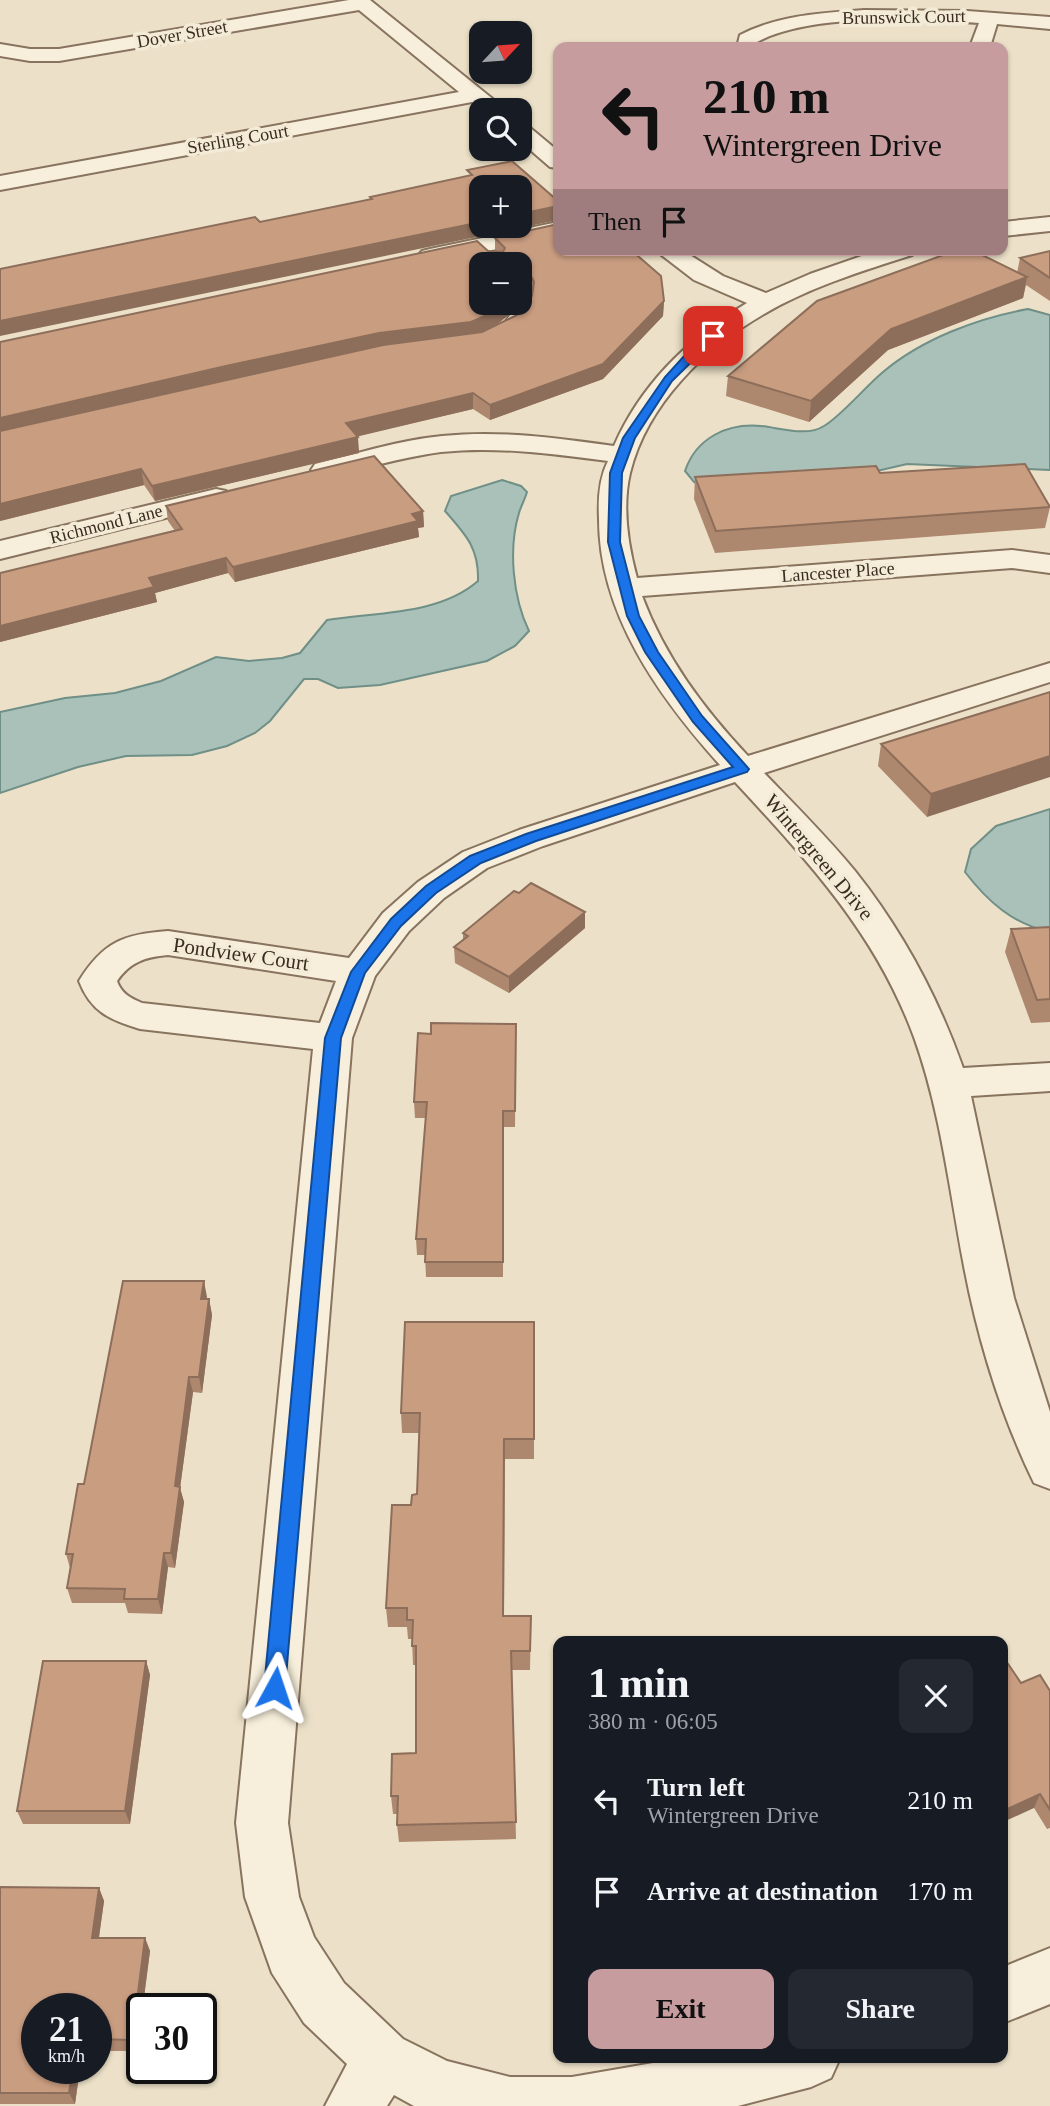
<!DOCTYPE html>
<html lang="en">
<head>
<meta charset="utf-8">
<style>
  :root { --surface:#171b24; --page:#242831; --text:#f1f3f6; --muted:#9ea1a6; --accent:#c79c9e }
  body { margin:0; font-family:"Times New Roman",serif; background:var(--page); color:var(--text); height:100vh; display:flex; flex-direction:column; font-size:26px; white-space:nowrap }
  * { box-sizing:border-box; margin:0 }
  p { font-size:23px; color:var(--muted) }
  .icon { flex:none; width:38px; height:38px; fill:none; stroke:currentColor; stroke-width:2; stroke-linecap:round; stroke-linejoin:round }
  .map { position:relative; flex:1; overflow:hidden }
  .panel { position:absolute; left:553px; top:1636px; width:455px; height:427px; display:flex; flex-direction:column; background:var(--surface); border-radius:14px; box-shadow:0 2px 5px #0004 }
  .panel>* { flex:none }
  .banner { position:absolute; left:553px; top:42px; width:455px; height:214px; border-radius:14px; box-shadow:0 2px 5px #0004; background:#c79c9e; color:#111; overflow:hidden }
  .needle { width:46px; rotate:64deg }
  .controls { position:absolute; left:469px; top:21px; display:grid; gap:14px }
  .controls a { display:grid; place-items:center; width:63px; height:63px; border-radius:14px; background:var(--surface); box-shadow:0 2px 5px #0004; font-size:35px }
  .speed { position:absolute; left:21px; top:1993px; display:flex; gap:14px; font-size:35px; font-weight:700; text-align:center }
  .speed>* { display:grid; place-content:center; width:91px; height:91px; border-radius:50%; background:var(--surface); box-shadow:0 2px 5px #0004; line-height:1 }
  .speed small { font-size:18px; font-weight:400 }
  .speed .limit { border:4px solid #111; border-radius:10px; background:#fff; color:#111 }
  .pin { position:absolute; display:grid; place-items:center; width:60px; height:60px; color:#fff; margin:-30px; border-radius:14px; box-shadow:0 4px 10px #0006 }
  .me { position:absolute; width:77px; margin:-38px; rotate:5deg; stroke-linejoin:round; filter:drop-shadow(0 0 5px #0008) }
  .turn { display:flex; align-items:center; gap:24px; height:147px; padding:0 35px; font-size:32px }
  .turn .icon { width:91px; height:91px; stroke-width:2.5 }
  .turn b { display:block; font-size:49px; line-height:60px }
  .then { display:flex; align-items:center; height:66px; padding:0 35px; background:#0003; gap:14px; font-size:26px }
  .round { display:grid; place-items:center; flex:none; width:74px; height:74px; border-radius:14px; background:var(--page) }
  .overview { display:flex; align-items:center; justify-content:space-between; height:119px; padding:0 35px }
  h1 { font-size:42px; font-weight:600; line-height:52px }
  .cta { display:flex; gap:14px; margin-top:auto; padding:14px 35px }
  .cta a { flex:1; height:80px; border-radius:14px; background:var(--accent); color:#111; font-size:28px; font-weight:600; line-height:80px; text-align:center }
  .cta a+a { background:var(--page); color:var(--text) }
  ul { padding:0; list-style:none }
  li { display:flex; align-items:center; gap:21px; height:91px; padding:0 35px }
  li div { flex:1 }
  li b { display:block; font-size:26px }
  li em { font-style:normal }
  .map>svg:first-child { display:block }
  .water { fill:#a9c1b9; stroke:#6f8f87; stroke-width:2 }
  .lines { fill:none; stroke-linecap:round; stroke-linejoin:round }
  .lane-casing { stroke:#88735e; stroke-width:3 }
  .street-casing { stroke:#88735e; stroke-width:4 }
  .lane { fill:#f7efdb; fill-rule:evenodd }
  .street { fill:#f7efdb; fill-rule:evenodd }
  .wall { fill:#ad876e; fill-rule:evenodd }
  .shaded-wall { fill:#8d6e5a }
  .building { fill:#c99d80; stroke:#8d6e5a; stroke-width:2 }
  .route { fill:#1a73e8; stroke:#114b97; stroke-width:2 }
  .labels { text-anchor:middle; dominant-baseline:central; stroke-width:7; stroke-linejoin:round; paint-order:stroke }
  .far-street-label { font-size:18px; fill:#392c20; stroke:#f4ebd7 }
  .street-label { font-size:21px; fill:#392c20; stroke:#f4ebd7 }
</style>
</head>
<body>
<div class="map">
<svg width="1050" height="2106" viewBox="0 0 1050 2106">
  <rect width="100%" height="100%" fill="#ece1c8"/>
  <!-- water -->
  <g class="water">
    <path d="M1028,309l22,6v155l-143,-6 -56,13 -146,11 -11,-6 -9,-11c11,-33 42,-48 76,-45 19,2 46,11 63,0 17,-10 41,-39 59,-54 39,-33 95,-54 145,-63z"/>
    <path d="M502,480l19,6 6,6c-2,7 -6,14 -8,21 -11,36 -6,85 10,118l-14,15 -28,15 -107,24 -42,3 -20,-9h-14l-34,42 -15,12 -28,13 -35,9 -66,1 -48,11 -78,26v-81l65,-14 50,-5 46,-12 55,-24 33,4 33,-3 18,-5 27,-33c50,-8 112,-5 151,-39 1,-33 -12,-46 -33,-70l6,-15z"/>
    <path d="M1050,809v123c-37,-8 -62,-30 -85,-60l6,-23 25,-23z"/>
  </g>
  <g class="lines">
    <!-- lane casing -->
    <g class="lane-casing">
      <path id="lane" d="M520,282l5,1 7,14 -1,9 -16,21h-10l-2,-3 17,-21z"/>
    </g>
    <!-- street casing -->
    <g class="street-casing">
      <g id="street">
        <path d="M349,0h21l124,100 3,4 -3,4h-14l-8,-6 -472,88v-14l459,-84 -100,-82 -300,51h-29l-30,-5v-12l30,5h29z"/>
        <path d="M864,10l103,1 83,6v12l-53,-5 -7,23h-20l9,-24c-63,-4 -167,-10 -222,19v5h-20l3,-12c39,-20 81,-22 124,-25z"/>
        <path d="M520,125l8,1 30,25v17l-8,-1 -30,-26z"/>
        <path d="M1050,217v14l-47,5v-14z"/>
        <path d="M558,222v14l-128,27 -8,-2 -4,-5 4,-5 8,-2z"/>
        <path d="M655,250h27l41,26 43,17 44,-19 69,-24h37l-4,5c-50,16 -102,32 -148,59 -59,34 -117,90 -134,159 -8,34 -2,72 7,105l375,-28 38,5v18l-38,-5 -370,28c23,61 61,112 106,160l302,-93v19l-286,91c31,32 63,64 91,98 47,59 83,126 108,197l87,-5v28l-79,5 43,202 36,114v77l-16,-6c-34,-70 -57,-146 -71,-222 -14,-75 -23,-152 -49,-224 -38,-103 -105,-175 -179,-255l-192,64 -56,22 -43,30 -35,33 -34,45 -23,62 -64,785 11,74 15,40 30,46 59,56 44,22 63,16h62l110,-19h158l-9,20 -20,9 -73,19h-324l-20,-11 -7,11h-62l22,-42 -43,-41 -32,-50 -27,-76 -9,-74 77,-774 -173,-20c-30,-9 -49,-17 -61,-48 24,-39 45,-47 89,-50l181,27 34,-45 35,-31 45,-30 56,-22 201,-65c-61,-68 -121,-151 -121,-246 -1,-20 0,-40 9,-58 -55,-7 -111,-15 -167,-9 -39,5 -78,17 -116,26l-10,-2 -4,-6 4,-6c42,-10 84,-24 127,-28 58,-6 115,2 172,10 27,-62 76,-109 133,-143l-53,-23zM168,955l168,26 -16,42 -178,-20c-12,-5 -21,-10 -25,-22 13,-19 28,-24 51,-26z"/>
        <path d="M216,489l10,2 4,6 -4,6 -226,56v-18z"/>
        <path d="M1050,1948v56l-47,19v-56z"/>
      </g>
    </g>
    <!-- lane -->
    <use href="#lane" class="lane"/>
    <!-- street -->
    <use href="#street" class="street"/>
  </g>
  <!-- wall -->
  <g class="wall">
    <path d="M495,238l169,63 -1,15 -60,63 -113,41 -17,-11 -116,27 2,17 -204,48 -11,-16 -144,36 488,-270 7,1zM520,264l6,16 7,13 -1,3 -15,19 -21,10 15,-12z"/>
    <path d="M1050,251v50l-24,-16 -3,13 -135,52 -79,72 -83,-26 2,-20 289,-103 3,-15z"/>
    <path d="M880,473l170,34 -5,21 -330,25 -21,-54 1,-22z"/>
    <path d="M166,506l257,5 1,16 -6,1 1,9 -184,45 -7,-9 -73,20 2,9 -157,40v-69l175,-42 -7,-10z"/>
    <path d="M1050,692l-123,125 -49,-51 3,-22z"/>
    <path d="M519,893l66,19v16l-76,65 -54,-30 -1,-16 9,-7v-7z"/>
    <path d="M1050,927v95l-19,1 -26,-71 6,-23z"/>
    <path d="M516,1024l-1,103h-12v150h-77l-1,-22h-8l-1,-16 10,-121h-11l-1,-16 17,-68z"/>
    <path d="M204,1281l2,18h3l3,16 -10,78 -9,-1 -13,96 4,14 -9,66 -7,-1 -6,47 -34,-1 -3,-10h-53l-5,-15 3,-20 -4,-14z"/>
    <path d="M534,1322v137h-29l-1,157h27l-1,54h-18l4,169 -117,3 -2,-17 1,-11h-5l-2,-18 25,-43v-88h-3l-1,-26h-4l-1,-12h-19l-2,-19 25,-103 6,-11 2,-61h-17l-1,-20z"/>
    <path d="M146,1661l4,14 -20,149h-107l-6,-13z"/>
    <path d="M1021,1683l29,8v137l-3,1 -13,-21z"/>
    <path d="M0,1887l99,1 5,13 -5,37h46l5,13 -13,100h-41v-42h-59l43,59 -5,36h-75z"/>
  </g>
  <!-- shaded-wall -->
  <g class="shaded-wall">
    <path d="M558,206v14l-558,116v-15l481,-99v4h39v-12z"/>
    <path d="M526,266v14l-6,1v-14z"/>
    <path d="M1027,277l-4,21 -135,52 -79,72 2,-21 80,-72z"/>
    <path d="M664,301l-1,15 -60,63 -113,41v-15z"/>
    <path d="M505,303h8l-2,10 -17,14 -23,10 -471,97v-16z"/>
    <path d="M473,393v16l-126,30 -1,-16z"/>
    <path d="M358,437l1,16 -204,48 -3,-15z"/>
    <path d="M141,469l3,16 -144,36v-17z"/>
    <path d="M423,511l1,16 -6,1 1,9 -184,45 -2,-15z"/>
    <path d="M226,558l2,15 -73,20 2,9 -157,40v-16l149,-48z"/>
    <path d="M1050,756v21l-123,40 4,-23z"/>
    <path d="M585,912v16l-76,65v-16z"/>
    <path d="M204,1281l3,16 -3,18 -3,-16z"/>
    <path d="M209,1299l3,16 -10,78 -3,-16z"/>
    <path d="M189,1377l4,15 -13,96 4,14 -9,66 -4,-15 4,-67z"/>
    <path d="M164,1553l4,14 -6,47 -4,-15z"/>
    <path d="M146,1661l4,14 -20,149 -5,-13z"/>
    <path d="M1040,1794l-6,14 -31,14v-11z"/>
    <path d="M99,1888l5,13 -7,49 -5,-12z"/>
    <path d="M145,1938l5,13 -13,100 -5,-11z"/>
    <path d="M73,2068h7l-5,36 -6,-11z"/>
  </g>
  <!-- building -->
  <g class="building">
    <path d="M512,161l46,40v5l-38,8v-27h-39v35l-481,99v-52l255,-52 5,5 112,-23 -2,-2 102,-22 -5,-5z"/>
    <path d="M558,224v26h73l30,26 3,25 -61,63 -113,41 -17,-12 -127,30 12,14 -206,49 -11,-17 -141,35v-73l383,-86 99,-13 35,-17 15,-19 2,-14 -8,-16 -6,1v-3h-39v39h24l-11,9 -23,10 -92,11 -153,33 -226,52v-76l477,-101 11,10 15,1 2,-4 -10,-10z"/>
    <path d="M957,250h15l55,27 -136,52 -80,72 -83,-25 89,-75z"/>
    <path d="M1050,251v27l-30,-20z"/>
    <path d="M374,456l49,55 -11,3 6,7 -185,46 -7,-9 -77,20 5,9 -154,39v-53l182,-44 -16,-23z"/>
    <path d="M1025,464l25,43 -334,24 -21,-54 181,-11 4,7z"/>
    <path d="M1050,692v64l-119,38 -50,-50z"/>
    <path d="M531,883l54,29 -76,65 -55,-30 14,-11 -5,-3 51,-42 5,2z"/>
    <path d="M1050,927v72l-13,1 -26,-71z"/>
    <path d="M431,1023l85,1 -1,87h-12v151h-78l1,-23h-10l11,-137h-13l4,-69 13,1z"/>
    <path d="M123,1281h81l-3,18h8l-10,78h-10l-14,109 5,1 -9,66h-7l-6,46h-34l1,-10 -58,-1 6,-34h-7l12,-70h6z"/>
    <path d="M405,1322h129v117h-30l-1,177h28l-1,35h-19l5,171 -119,3 1,-29h-7l1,-42 24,-1v-107h-4l1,-26h-6v-12h-21l6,-103h19l1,-10 5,-1 3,-81h-19z"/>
    <path d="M1004,1658l17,25 19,-8 10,16v119l-10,-16 -37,17v-152z"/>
    <path d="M43,1661h103l-21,150h-108z"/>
    <path d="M0,1887l99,1 -7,50h53l-13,102 -36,-1v-30h-59v59h36l-4,25h-69z"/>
  </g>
  <!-- route -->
  <path class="route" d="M709,334l9,2 -46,45 -37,57 -13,35 -2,69 19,74 19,36 44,64 47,53 -2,3 -211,69 -55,22 -45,30 -35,33 -36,47 -24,65 -56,650 -3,7 -7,3 -8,-3 -3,-7 61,-650 26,-66 40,-53 35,-33 44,-30 56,-22 207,-67 -40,-45 -48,-70 -18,-36 -19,-74 2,-69 13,-35 42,-61 21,-23z"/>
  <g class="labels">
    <!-- far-street labels -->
    <g class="far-street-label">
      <text transform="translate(904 17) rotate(-1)">Brunswick Court</text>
      <text transform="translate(182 34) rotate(-10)">Dover Street</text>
      <text transform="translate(238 139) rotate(-10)">Sterling Court</text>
      <text transform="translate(106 524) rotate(-14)">Richmond Lane</text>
      <text transform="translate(838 572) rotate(-4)">Lancester Place</text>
    </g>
    <!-- street labels -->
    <g class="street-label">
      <text transform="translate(819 857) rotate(50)">Wintergreen Drive</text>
      <text transform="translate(241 954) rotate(8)">Pondview Court</text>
    </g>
  </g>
</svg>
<div class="controls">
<a><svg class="needle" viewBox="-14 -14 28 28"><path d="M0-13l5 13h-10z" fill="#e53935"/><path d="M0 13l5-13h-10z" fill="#9ea1a6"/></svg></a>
<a><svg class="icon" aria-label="search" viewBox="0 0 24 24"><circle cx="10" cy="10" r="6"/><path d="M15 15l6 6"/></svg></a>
<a>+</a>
<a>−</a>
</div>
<div class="speed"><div>21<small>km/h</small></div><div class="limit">30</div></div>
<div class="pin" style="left:713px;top:336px;background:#d93025"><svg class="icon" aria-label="arrive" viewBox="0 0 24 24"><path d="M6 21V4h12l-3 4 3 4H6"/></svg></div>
<svg class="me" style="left:275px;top:1688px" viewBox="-20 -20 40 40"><path d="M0-17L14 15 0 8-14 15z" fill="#1a73e8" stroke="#fff" stroke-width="4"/></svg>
<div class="banner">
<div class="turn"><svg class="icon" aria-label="left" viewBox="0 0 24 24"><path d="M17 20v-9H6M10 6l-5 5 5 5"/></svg><div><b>210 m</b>Wintergreen Drive</div></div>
<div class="then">Then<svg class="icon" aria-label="arrive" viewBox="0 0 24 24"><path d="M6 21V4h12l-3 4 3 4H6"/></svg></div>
</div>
<section class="panel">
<div class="overview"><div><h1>1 min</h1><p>380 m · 06:05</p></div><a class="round"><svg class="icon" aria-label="close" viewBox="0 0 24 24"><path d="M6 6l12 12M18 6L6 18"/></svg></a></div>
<ul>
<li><svg class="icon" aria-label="left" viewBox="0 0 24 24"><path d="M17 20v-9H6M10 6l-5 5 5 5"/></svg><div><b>Turn left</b><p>Wintergreen Drive</p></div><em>210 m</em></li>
<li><svg class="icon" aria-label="arrive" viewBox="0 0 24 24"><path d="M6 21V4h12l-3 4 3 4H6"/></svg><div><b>Arrive at destination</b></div><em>170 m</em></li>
</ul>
<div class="cta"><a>Exit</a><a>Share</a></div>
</section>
</div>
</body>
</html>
